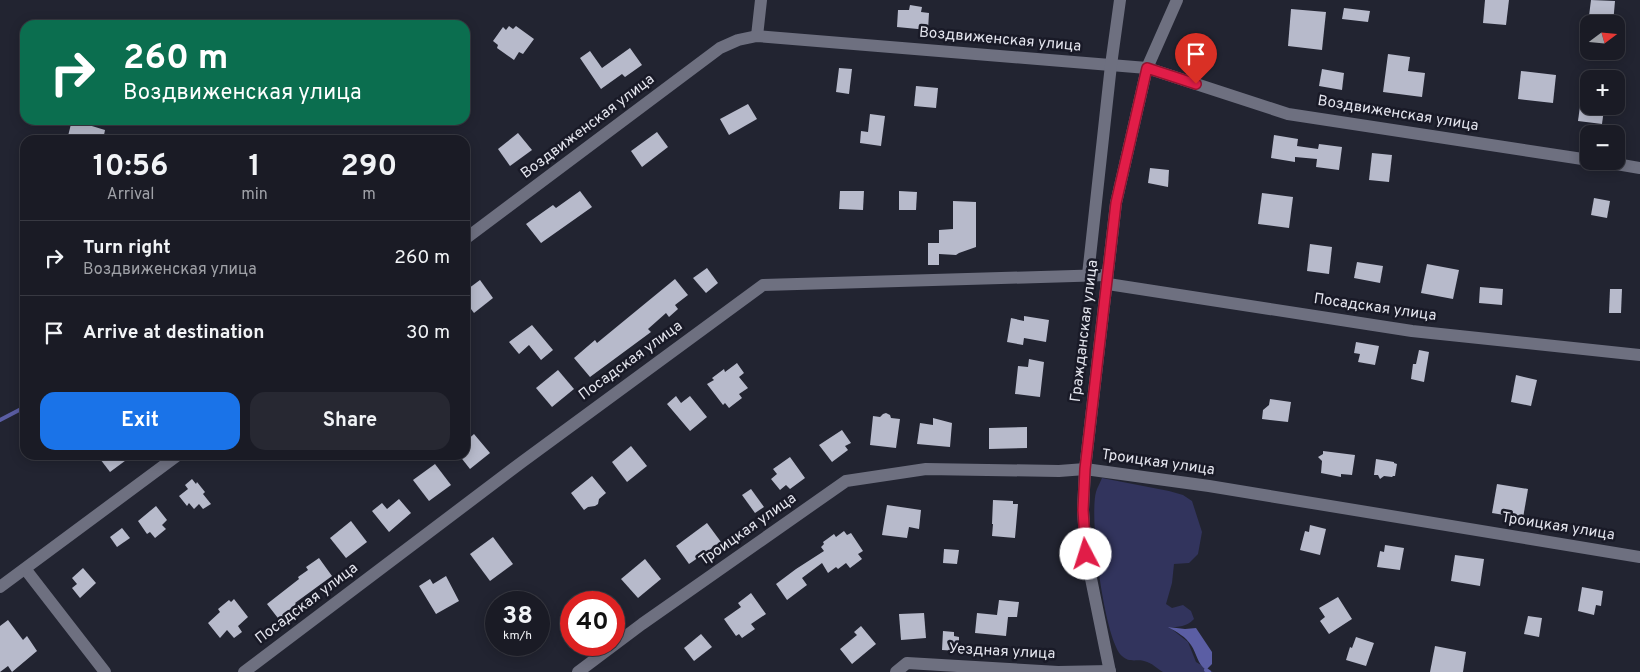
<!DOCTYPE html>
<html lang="en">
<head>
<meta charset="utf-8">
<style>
  :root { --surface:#1a1b25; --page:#272832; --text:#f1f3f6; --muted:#9fa1a7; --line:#383942; --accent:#1a73e8 }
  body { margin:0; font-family:Overpass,sans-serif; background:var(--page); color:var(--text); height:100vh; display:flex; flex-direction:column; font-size:19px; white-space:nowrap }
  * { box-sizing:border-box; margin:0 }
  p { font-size:16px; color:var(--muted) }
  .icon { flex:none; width:28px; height:28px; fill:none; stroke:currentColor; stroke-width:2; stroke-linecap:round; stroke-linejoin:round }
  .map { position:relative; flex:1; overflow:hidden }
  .panel { position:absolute; left:20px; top:135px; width:450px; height:325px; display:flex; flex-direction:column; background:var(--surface); border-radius:15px; box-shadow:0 2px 12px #0003,0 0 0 1px var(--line) }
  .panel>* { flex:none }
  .guide { position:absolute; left:20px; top:20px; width:450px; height:105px; border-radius:15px; box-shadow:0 2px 12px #0003,0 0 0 1px var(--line); background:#0b6e4f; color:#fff; overflow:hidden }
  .needle { width:32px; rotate:74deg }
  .buttons { position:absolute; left:1580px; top:15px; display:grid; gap:10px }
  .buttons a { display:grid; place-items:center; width:45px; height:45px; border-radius:10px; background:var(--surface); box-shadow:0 2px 12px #0003,0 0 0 1px var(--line); font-size:25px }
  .speed { position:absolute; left:485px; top:591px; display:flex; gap:10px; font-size:25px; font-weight:700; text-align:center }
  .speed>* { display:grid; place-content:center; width:65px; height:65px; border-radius:50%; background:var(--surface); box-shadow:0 2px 12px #0003,0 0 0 1px var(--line); line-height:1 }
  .speed small { font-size:12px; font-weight:400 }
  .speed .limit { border:8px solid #d22; background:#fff; color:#111 }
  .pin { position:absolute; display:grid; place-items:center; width:42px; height:42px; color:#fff; margin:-51px -21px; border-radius:50% 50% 50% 0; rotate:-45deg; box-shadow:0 0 5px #0007 }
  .pin .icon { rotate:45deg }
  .me { position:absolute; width:55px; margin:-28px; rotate:355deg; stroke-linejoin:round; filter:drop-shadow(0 0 4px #0008) }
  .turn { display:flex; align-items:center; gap:18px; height:105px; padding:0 20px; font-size:22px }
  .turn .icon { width:65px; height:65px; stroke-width:2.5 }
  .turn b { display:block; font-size:35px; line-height:42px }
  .eta { display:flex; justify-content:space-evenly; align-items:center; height:85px; text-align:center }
  .eta b { font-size:30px; font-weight:700; line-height:35px }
  .button { display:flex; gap:10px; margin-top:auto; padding:10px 20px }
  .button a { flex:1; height:58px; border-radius:15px; background:var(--accent); color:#fff; font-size:20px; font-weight:700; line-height:58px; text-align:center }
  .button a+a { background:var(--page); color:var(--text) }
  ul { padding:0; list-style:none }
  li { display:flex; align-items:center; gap:15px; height:75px; padding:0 20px; border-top:1px solid var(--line) }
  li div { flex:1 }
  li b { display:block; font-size:19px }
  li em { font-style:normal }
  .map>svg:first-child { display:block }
  .green { fill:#32345d }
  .water { fill:#5b5ea4 }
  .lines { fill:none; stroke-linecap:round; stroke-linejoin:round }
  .stream { stroke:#5b5ea4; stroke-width:4 }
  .building { fill:#b7bacb }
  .minor { stroke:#6e7080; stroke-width:12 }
  .route-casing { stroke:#92132f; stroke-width:12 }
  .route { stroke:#e11d48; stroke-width:9 }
  .labels { text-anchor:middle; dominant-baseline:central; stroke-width:5; stroke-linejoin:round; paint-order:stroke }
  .street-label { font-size:15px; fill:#e4e5ee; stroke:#191a27 }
</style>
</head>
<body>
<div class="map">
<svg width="1640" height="672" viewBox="0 0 1640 672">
  <rect width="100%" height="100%" fill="#222431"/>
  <!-- green -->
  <path class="green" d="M1102,478l67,13 14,4 9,6 10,31 -4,22 -9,9 -15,1 -2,19 -6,21 6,4 11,-3 8,6 3,8c-8,8 -15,8 -25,8l19,15 8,20 17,10c-8,0 -46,0 -50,0 -6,-3 -10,-9 -19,-11 -8,-2 -15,2 -22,-5 -18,-16 -33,-139 -26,-164 1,-4 4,-9 6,-14z"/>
  <!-- water -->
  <path class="water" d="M1168,627l17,2 11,-1 16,24v12l-6,6c-9,-7 -9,-16 -15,-25 -5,-8 -14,-13 -23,-18z"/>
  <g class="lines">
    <!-- stream -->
    <g class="stream">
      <path d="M0,420l25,-13"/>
      <path d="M1206,670l3,2"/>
    </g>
  </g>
  <!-- building -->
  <g class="building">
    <path d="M1485,0h24l-3,25 -23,-2z"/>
    <path d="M1591,0l24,1 -2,23h-25z"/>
    <path d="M910,5l12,2 -1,5 8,1 -1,17 -31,-3 1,-17h11z"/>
    <path d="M1344,8l26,3 -2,11 -26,-3z"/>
    <path d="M1291,9l35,3 -4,38 -34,-4z"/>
    <path d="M509,26l4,3 3,-3 18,13 -11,15 -4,-2 -5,8 -17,-12 1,-3 -5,-4 10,-14 3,3z"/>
    <path d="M630,48l12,17 -17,12 -3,-3 -21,15 -21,-31 10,-7 12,17z"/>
    <path d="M1388,54l22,3 -2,14 17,2 -3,24 -39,-5z"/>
    <path d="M839,68l13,1 -3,25 -13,-2z"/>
    <path d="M1322,69l22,4 -2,17 -23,-4z"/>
    <path d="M1521,71l35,4 -3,28 -35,-4z"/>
    <path d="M916,86l22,2 -2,20 -22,-2z"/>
    <path d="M748,104l9,15 -28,16 -9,-16z"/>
    <path d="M1580,106l24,3 -2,15 -24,-3z"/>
    <path d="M870,114l15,2 -4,30 -21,-3 1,-12 7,1z"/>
    <path d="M72,120l33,10 -2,10h-36z"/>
    <path d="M657,132l11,15 -26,20 -11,-16z"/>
    <path d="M518,133l14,17 -22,16 -12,-17z"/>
    <path d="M1274,135l24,4 -1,7 21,3 1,-5 23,3 -3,23 -23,-3 1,-8 -22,-2v5l-24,-4z"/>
    <path d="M1372,153l20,2 -3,27 -20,-2z"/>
    <path d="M1150,168l19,2 -1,17 -20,-4z"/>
    <path d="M580,191l12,16 -51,36 -15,-19 27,-19 3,3z"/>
    <path d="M840,191h24l-1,19 -24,-1z"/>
    <path d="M899,191l18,1 -1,18h-17z"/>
    <path d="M1262,193l31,4 -4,31 -31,-4z"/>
    <path d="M1594,198l16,3 -3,17 -16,-3z"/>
    <path d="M953,201l23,1v45l-17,6 -3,2 -17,-1v11h-11v-22h11v-13l14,-1z"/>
    <path d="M1310,244l22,3 -3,27 -22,-3z"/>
    <path d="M1357,262l26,4 -3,17 -26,-5z"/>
    <path d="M1427,264l32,6 -6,29 -32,-6z"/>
    <path d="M707,268l11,15 -12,10 -13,-15z"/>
    <path d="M675,279l13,16 -13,10 3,4 -9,8 -3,-4 -18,16 3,3 -61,45 -16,-19 21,-18 2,3z"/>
    <path d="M480,280l13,18 -19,15 -9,-12v-10z"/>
    <path d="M1480,287l23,2 -1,16 -23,-2z"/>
    <path d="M1610,289h12l-1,24h-12z"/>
    <path d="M1024,316l25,4 -3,22 -22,-4 -1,7 -16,-3 4,-24 13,3z"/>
    <path d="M532,325l21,25 -12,10 -12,-15 -10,9 -10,-12z"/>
    <path d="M1356,342l23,4 -4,19 -17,-3 2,-8 -6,-1z"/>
    <path d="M1419,350l10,2 -5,30 -13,-3 2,-15h3z"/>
    <path d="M1029,359l15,3 -4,35 -25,-3 3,-28 10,1z"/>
    <path d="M737,363l7,10 -5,4 9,11 -9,6 3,4 -13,10 -4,-5 -2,2 -16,-21 7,-4 -2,-2 12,-9 1,3z"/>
    <path d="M558,370l16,19 -22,18 -16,-19z"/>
    <path d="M1516,375l21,5 -6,26 -20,-4z"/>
    <path d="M676,396l5,7 9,-7 17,21 -17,14 -23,-27z"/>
    <path d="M1270,399l21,3 -3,20 -26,-3 1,-9 6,-5z"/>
    <path d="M886,413l4,2 1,3 9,1 -4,29 -26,-3 3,-29 7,1 3,-3z"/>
    <path d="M933,418l19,5 -2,24 -33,-3 3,-21 13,2z"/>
    <path d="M1027,427v21l-38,1v-21z"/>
    <path d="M842,430l9,13 -6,3 3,4 -16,12 -13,-17z"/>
    <path d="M474,434l16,19 -20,16 -11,-14h6v-13z"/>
    <path d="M631,446l16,20 -20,16 -15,-20z"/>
    <path d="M1323,451l32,4 -3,20 -11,-1v3l-20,-4 1,-12 -4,-4 5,-3z"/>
    <path d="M97,455h36l-23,17z"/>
    <path d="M790,457l15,21 -15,11 -4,-4 -6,5 -9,-11 6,-5 -4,-5z"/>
    <path d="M1376,459l18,3v1l3,1 -2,12h-2l-1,1 -8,-1 -4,3 -2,-4h-4z"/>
    <path d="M435,464l16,21 -22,16 -16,-21z"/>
    <path d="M592,476l14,17 -7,6 -1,5 -3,2 -7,1 -4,3 -13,-17z"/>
    <path d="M192,479l4,5 1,-2 8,10 -2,2 8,10 -8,5 -4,-5 -5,5 -5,-6 -2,3 -8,-10 9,-7 -3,-4z"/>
    <path d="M1497,484l31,5 -5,29 -31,-5z"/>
    <path d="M751,489l13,18 -9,6 -13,-18z"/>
    <path d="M399,499l12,14 -22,19 -17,-21 10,-8 5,6z"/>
    <path d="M993,500l20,1v3h5l-3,34 -23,-2 1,-12h-1z"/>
    <path d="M887,505l34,5 -2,19 -10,-2 -2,11 -25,-3z"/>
    <path d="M156,506l11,14 -5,5 4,4 -11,9 -5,-6 -3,2 -9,-13z"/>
    <path d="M351,521l16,21 -21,16 -16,-20z"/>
    <path d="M707,523l14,19 -32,22 -13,-18z"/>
    <path d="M1310,525l16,4 -6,26 -20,-5 5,-19 4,1z"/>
    <path d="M122,528l8,10 -13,9 -7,-10z"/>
    <path d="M844,531l3,4 4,-2 12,18 -5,3 4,5 -12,9 -4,-5 -8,6 -2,-2 -8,6 -6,-10 -20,15 5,7 -20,15 -11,-16 20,-15 28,-18 -3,-4 3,-3 -1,-2 11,-8 2,3z"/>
    <path d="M493,537l20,27 -23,17 -20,-27z"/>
    <path d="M1385,545l19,3 -4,22 -23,-3 3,-16 4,1z"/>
    <path d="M944,549l15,1 -2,14 -14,-1z"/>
    <path d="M1455,555l29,4 -4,27 -29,-5z"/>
    <path d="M319,558l13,18 -37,27 1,1 -9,8 3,3 -9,7 -14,-18 32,-25 -1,-2 10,-7 -2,-3z"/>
    <path d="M645,559l16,20 -23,19 -17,-19z"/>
    <path d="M83,568l13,15 -16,15 -8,-10 5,-4 -5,-6z"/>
    <path d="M446,576l13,25 -23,13 -17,-28 11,-7 3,5z"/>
    <path d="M1582,587l21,4 -2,15 -5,-1 -2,10 -16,-4z"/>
    <path d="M751,593l15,21 -15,10 4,5 -13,9 -3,-4 -3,2 -12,-17 17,-12 -3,-4z"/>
    <path d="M1338,597l14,22 -23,15 -9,-13 5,-4 -6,-9z"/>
    <path d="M234,599l14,18 -10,9 4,6 -8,6 -7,-8 -7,8 -12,-15 12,-11 -2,-3 11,-9 2,2z"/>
    <path d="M999,600l20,2 -2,15h-9l-2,19 -31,-3 2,-20 20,2z"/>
    <path d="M924,613l2,25 -25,2 -2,-26z"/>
    <path d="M1528,616l14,2 -3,19 -15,-3z"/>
    <path d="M8,620l15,20 4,-4 10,15 -25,21 -4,-6 -8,6v-46z"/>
    <path d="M861,626l15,18 -24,20 -12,-15 17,-14 -3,-3z"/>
    <path d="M943,631l11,1v4l5,1v14l-17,-1z"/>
    <path d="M701,634l11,13 -18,14 -10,-13z"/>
    <path d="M1356,637l18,6 -8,23 -20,-6 4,-13 2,1z"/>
    <path d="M1435,646l31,6 -3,20h-33z"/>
  </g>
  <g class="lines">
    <!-- minor -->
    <g class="minor">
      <path d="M757,36l4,-36"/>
      <path d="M1599,161l41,7"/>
      <path d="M465,239l255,-191 18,-8 19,-4 390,32 141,46 301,46"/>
      <path d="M1088,275l23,-210 9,-65"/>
      <path d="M1108,284l304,47 228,24"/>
      <path d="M26,570l79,102"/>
      <path d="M0,587l178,-132"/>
      <path d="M244,672l278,-210 241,-177 344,-10"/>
      <path d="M578,672l64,-48 204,-143 80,-12 133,2 26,-2 124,17 431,71"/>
      <path d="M896,672l11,-9 151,9 52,-1"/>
      <path d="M1110,672l-24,-118 -3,-44 2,-41 31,-266 31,-135 30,-68"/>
    </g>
  </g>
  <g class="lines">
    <!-- route casing -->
    <g class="route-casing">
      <path id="route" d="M1086,554l-3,-44 2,-41 31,-266 31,-135 49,16"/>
    </g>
    <!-- route -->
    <use href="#route" class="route"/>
  </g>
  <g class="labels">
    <!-- street labels -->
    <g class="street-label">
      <text transform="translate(1000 40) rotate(5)">Воздвиженская улица</text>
      <text transform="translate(1398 114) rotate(9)">Воздвиженская улица</text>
      <text transform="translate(588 127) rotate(-37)">Воздвиженская улица</text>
      <text transform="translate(1375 308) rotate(8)">Посадская улица</text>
      <text transform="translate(1085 331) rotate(-83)">Гражданская улица</text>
      <text transform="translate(631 361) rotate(-36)">Посадская улица</text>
      <text transform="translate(1158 463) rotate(8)">Троицкая улица</text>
      <text transform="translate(1558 527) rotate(9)">Троицкая улица</text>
      <text transform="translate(748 530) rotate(-35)">Троицкая улица</text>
      <text transform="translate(307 604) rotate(-37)">Посадская улица</text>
      <text transform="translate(1002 652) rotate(3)">Уездная улица</text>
    </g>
  </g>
</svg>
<div class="buttons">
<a><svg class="needle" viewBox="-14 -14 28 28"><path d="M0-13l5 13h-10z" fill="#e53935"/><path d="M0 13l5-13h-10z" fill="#9fa1a7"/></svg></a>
<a>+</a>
<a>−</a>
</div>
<div class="speed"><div>38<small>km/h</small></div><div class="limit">40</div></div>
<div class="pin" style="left:1196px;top:84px;background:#d93025"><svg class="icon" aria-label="arrive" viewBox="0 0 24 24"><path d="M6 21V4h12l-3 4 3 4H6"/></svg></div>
<svg class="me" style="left:1086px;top:554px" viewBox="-20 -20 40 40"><circle r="19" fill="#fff"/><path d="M0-13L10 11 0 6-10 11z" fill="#e11d48"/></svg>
<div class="guide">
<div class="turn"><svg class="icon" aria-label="right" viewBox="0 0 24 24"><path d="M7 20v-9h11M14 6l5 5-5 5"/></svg><div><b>260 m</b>Воздвиженская улица</div></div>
</div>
<section class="panel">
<div class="eta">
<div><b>10:56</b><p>Arrival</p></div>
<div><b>1</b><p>min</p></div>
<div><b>290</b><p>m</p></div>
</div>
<ul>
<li><svg class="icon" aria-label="right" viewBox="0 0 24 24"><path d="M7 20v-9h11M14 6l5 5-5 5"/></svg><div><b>Turn right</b><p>Воздвиженская улица</p></div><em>260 m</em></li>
<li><svg class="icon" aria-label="arrive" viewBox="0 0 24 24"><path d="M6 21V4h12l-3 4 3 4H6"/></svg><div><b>Arrive at destination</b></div><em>30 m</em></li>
</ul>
<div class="button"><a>Exit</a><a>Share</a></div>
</section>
</div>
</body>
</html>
